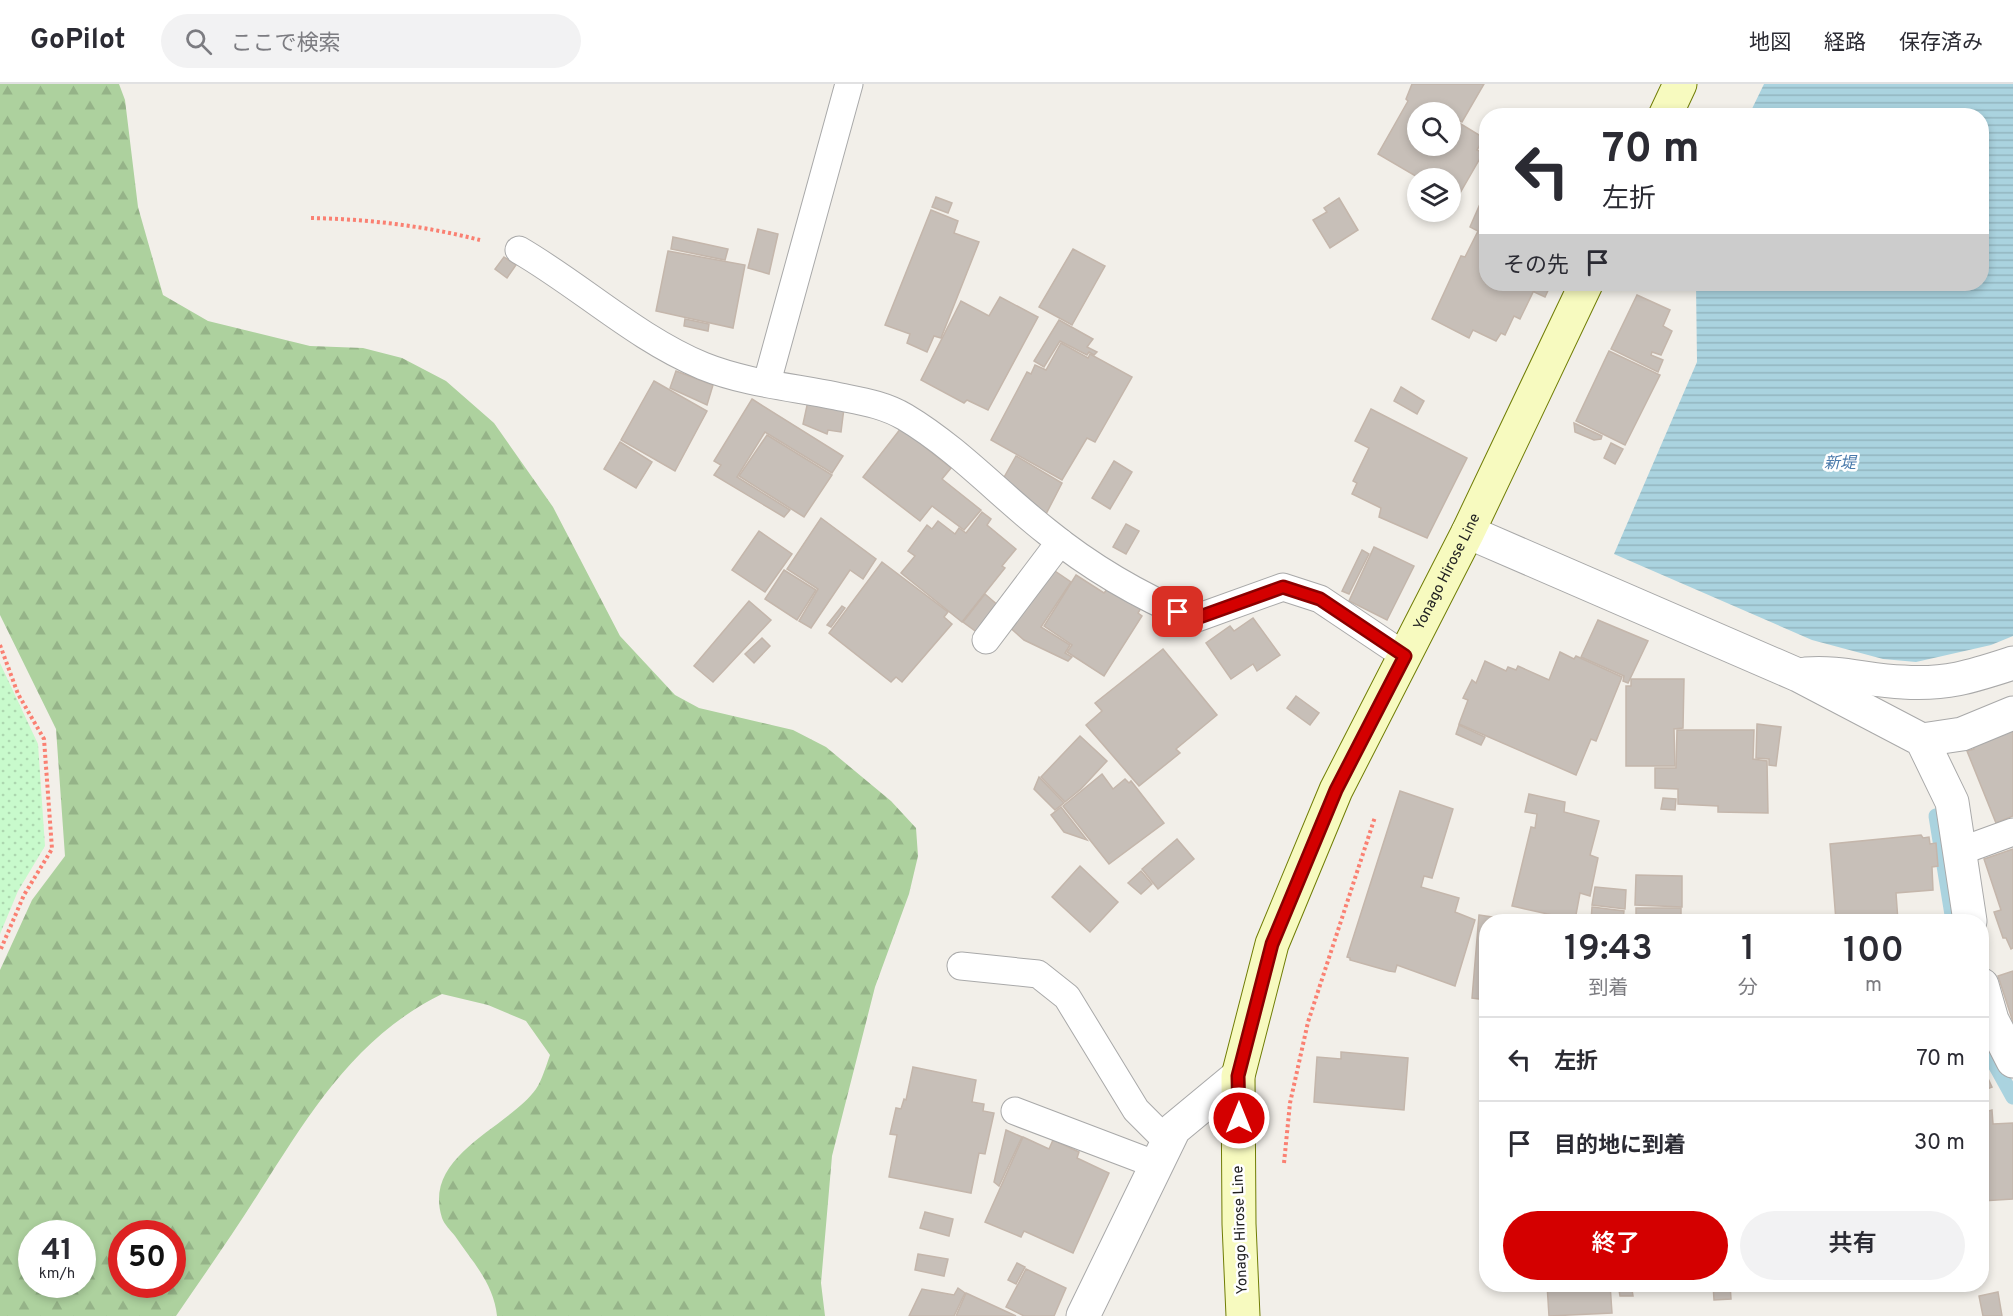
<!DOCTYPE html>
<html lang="ja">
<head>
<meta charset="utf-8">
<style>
  :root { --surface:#fff; --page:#f2f2f3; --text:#2b2b33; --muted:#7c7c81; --line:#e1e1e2; --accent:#d40000 }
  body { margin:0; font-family:Overpass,"Noto Sans JP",sans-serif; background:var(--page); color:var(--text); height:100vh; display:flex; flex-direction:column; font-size:22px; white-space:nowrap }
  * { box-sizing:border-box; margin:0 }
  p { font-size:20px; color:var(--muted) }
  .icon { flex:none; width:33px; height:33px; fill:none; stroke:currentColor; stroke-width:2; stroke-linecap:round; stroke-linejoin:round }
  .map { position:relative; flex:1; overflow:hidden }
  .side { position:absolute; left:1479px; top:830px; width:510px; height:378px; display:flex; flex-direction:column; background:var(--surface); border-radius:24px; box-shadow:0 3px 9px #0003 }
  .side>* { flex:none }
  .banner { position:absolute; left:1479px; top:24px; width:510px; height:183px; border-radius:24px; box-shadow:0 3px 9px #0003; background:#fff; color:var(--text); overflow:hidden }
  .fabs { position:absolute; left:1407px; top:18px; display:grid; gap:12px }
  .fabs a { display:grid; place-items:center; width:54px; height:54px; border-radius:50%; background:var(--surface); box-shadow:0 3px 9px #0003; font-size:30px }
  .speed { position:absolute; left:18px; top:1136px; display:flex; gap:12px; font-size:30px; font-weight:700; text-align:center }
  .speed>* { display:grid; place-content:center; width:78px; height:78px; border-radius:50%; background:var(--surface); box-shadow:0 3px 9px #0003; line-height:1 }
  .speed small { font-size:15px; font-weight:400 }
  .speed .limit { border:9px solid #d22; background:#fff; color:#111 }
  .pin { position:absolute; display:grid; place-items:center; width:51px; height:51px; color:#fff; margin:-26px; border-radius:12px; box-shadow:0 3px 9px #0006 }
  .me { position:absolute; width:66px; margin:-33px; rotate:0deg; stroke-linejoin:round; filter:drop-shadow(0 0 4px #0008) }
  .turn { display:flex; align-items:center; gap:21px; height:126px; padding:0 24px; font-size:27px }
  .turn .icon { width:78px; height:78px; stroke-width:2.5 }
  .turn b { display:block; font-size:42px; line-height:51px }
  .then { display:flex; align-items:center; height:57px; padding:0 24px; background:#0003; gap:12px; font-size:22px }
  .eta { display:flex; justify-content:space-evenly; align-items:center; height:102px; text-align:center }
  .eta b { font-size:36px; font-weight:600; line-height:42px }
  .primary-button { display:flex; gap:12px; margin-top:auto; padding:12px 24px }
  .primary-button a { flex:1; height:69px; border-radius:36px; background:var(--accent); color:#fff; font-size:24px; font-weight:600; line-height:69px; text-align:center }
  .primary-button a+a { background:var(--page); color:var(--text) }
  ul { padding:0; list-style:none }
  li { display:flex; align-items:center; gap:18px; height:84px; padding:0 24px; border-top:2px solid var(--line) }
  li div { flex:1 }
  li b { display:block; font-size:22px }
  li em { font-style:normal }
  header { display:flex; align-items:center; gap:36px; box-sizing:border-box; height:84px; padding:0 30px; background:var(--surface); border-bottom:2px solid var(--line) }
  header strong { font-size:28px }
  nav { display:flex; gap:33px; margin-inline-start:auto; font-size:21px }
  .search { width:420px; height:54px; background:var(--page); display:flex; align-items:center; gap:15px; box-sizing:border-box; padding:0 21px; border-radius:33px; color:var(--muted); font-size:22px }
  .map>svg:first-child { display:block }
  .forest { fill:url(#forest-firs); fill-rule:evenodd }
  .park { fill:url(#park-dots) }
  .water { fill:url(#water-rules) }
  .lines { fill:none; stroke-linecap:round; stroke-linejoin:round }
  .stream { stroke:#aad3df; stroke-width:15 }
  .building { fill:#c7bfb8; stroke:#c4b6ab; stroke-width:1.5; fill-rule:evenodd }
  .service-casing { stroke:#a9a9a9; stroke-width:29 }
  .minor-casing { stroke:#a9a9a9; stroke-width:35 }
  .secondary-casing { stroke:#707d05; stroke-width:35 }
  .path { stroke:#fa8072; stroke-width:4; stroke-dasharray:3 3; stroke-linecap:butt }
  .service { stroke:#fff; stroke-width:27 }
  .minor { stroke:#fff; stroke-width:33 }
  .secondary { stroke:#f7fabf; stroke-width:33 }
  .route-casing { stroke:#8a0000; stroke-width:15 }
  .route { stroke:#d40000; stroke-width:10 }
  .labels { text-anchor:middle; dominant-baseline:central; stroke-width:5; stroke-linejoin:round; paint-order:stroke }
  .street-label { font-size:15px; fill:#222; stroke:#fff }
  .water-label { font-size:16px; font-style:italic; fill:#4a7aab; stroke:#fff }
</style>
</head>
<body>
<header>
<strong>GoPilot</strong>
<div class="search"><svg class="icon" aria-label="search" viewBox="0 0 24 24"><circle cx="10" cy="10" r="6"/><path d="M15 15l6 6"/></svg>ここで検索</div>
<nav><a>地図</a><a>経路</a><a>保存済み</a></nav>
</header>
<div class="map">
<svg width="2013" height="1232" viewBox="0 0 2013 1232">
  <defs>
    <pattern id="forest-firs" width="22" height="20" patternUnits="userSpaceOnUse" patternTransform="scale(1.5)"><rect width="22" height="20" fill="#add19e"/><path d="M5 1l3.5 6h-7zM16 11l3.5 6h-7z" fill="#95b388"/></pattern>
    <pattern id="park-dots" width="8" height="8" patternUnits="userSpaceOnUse" patternTransform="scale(1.5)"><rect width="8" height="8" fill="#c8facc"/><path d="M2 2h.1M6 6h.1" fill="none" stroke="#acd6af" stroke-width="1.8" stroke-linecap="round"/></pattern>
    <pattern id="water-rules" width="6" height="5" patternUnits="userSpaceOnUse" patternTransform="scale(1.5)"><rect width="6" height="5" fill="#aad3df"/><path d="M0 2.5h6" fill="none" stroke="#92b5bf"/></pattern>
  </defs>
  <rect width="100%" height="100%" fill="#f2efe9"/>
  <!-- forest -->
  <path class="forest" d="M0,0h119l6,16 13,107 25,88 45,26 102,25 53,2 39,10 44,23 48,42 59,84 67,129 55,59 24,13 94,22 33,17 65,54 25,27 2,28 -9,38 -34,93 -43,169 -11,127 4,33h-328c-3,-32 -25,-55 -42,-80 -4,-5 -11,-12 -13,-18 -20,-63 65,-89 94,-129 6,-9 10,-23 14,-34l-24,-34 -38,-16 -46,-11c-87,43 -132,119 -182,197 -27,43 -56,84 -84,125h-176v-346l32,-70 33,-44 -9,-127 -56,-114zM32,1149h50v51h-50zM122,1149h50v51h-50z"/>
  <!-- park -->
  <path class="park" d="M0,579l38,81 7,102 -27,45 -18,43z"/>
  <!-- water -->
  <path class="water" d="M1764,0h249v552l-22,9 -75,17 -33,-3 -71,-19 -198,-86 83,-192 -1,-78h286v-168l-233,-1z"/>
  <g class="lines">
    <!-- stream -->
    <g class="stream">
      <path d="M1936,732l17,105"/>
      <path d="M1982,957l31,56"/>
    </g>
  </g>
  <!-- building -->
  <g class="building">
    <path d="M1412,0h72l-22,38 -9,-5 -2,1 33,20 -7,12 6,3 -27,47 -6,-3v-19h-31l-41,-24 30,-53 -2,-2zM1418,28h32v34h-32z"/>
    <path d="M936,113l16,6 -4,10 -16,-6z"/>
    <path d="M1339,114l19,32 -28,18 -17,-28 14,-8 -3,-4z"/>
    <path d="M1480,120l6,3v77h51l-17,35 -6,-3 -9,19 -4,-2 -5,8 -23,-11 -4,8 -37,-19 29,-63 4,1 13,-26 -8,-4z"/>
    <path d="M931,126l27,11 -4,12 25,9 -38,96 -7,-2 -7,16 -20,-9 3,-9 -25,-9z"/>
    <path d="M758,145l20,5 -9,40 -21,-6z"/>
    <path d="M673,153l55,12 -3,11 -54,-11z"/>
    <path d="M1073,165l32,17 -33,59 -33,-18z"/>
    <path d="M668,167l77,14 -12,63 -77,-17z"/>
    <path d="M504,173l12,8 -9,13 -12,-9z"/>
    <path d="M1538,200h13l-6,13 -11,-5z"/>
    <path d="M1637,211l33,15 -7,16 9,5 -11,24 -9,-3 -1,3 12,5 -5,12 -47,-23z"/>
    <path d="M1000,213l38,20 -50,93 -21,-10 -3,3 -43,-23 40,-79 28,15z"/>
    <path d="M685,235l24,5 -1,7 -24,-5z"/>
    <path d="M1059,236l34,19 -6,8 10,5 -3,3 -5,-3 -2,3 -27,-14 -16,26 -10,-6z"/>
    <path d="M1061,259l27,15 2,-4 42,23 -37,65 -8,-4 -25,42 -71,-40 36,-68 4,2 4,-9 11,5z"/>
    <path d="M1609,267l51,24 -35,70 -49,-24z"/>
    <path d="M676,287l37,14 -6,20 -37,-17z"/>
    <path d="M654,297l53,30 -32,60 -54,-31z"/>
    <path d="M1401,303l23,14 -7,13 -23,-13z"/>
    <path d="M752,315l91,57 -11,17 -67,-41 -28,45 53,33 -6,7 -70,-42 7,-10 -7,-4z"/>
    <path d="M808,317l36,7 -3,24 -13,-2 -1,4 -24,-10z"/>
    <path d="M1371,325l96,49 -40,80 -48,-21 2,-9 -29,-14 5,-11 -4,-2 16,-33 -14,-7z"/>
    <path d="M1574,339l28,13 -1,3 -7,1 -19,-8z"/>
    <path d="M901,344l50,40 -9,11 39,31 -17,20 -32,-24 -12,15 -57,-44z"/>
    <path d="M767,351l65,40 -28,42 -65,-41z"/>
    <path d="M620,358l32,20 -16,26 -32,-19z"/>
    <path d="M1611,359l12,6 -8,15 -11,-6z"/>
    <path d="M1016,372l46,27 -17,33 -42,-37z"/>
    <path d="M1114,377l18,11 -22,37 -18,-11z"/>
    <path d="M982,428l9,7 -4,6 29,24 -14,17 3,2 -43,54 -61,-49 14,-17 -7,-5 19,-26 5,4 6,-8 17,13 4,-6 7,5z"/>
    <path d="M821,434l55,41 -13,20 -13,-9 -39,58 -12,-7 19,-32 -31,-20z"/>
    <path d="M1126,440l13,7 -13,23 -13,-7z"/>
    <path d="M759,447l33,23 -27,38 -33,-22z"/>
    <path d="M1374,463l40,19 -27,54 -38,-19z"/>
    <path d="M1362,466l7,4 -20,40 -7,-3z"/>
    <path d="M882,478l66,50 -4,5 8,7 -50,58 -6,-5 -5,5 -62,-49z"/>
    <path d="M1049,483l22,15 -30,45 29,18 -5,8 7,4 -4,4 -44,-21 -17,-15z"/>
    <path d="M784,486l32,20 -19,30 -32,-21z"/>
    <path d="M1076,491l28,18 5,-6 32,21 -3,5 4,3 -38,60 -37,-24 5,-7 -28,-19z"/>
    <path d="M985,510l15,13 -22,26 -15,-11z"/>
    <path d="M749,517l22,19 -58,62 -19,-16z"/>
    <path d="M842,522l3,2 -14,19 -4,-2z"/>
    <path d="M1253,534l27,37 -23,16 -4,-7 -22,15 -25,-36 24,-17 4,5z"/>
    <path d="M1598,536l50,21 -20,42 -5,-2 1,-5 -43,-19z"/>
    <path d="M762,554l8,8 -16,17 -9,-9z"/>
    <path d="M1163,565l54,66 -41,34 4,4 -41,33 -53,-61 16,-14 -7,-8z"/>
    <path d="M1560,568l14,7 2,-3 46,21 -26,64 -5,-2 -15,36 -117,-51 9,-24 -5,-2 9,-18 4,3 9,-22 21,10 2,-4 8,3 2,-4 31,14z"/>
    <path d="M1631,595h53l-1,49 -9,1 1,37h-49v-80h5z"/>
    <path d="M1296,612l23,17 -9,12 -23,-17z"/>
    <path d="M1757,640l24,3 -5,39 -7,-1v-6l-13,-1z"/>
    <path d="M1459,641l26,12 -4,8 -25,-11z"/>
    <path d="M2013,644v88l-17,7 -29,-72 7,-2 -1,-5z"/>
    <path d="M1677,646h77l-1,29 14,2 1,52 -50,-1v-6l-40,-2v-15l-23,-1v-20h21z"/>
    <path d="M1080,652l27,25 -26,28 -16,13 -24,-25z"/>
    <path d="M1102,690l11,15 12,-10 4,4 2,-2 33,42 -55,41 -46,-58z"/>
    <path d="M1039,693l25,26 -9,7 -21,-21z"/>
    <path d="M1400,707l53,18 -21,69 -8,-2 -3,11 38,11 -4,14 20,8 -20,66 -58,-21 -2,7 -6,-1 -39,-11v-2l-3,-1z"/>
    <path d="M1529,710l36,8 -1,10 35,9 -9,34 8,3 -8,38 -10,-3 -5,27 -63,-14 19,-79 4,1 2,-14 -12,-2z"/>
    <path d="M1663,714l13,1 -1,11 -14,-1z"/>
    <path d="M1061,723l26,33 -23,-8 -13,-17z"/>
    <path d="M1921,751l2,3 6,-1 1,7 6,-1 2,23 -6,1 1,23 -37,3 2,28h-62l-6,-77z"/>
    <path d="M1177,755l17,20 -36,30 -16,-20z"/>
    <path d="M2013,765v99l-2,1 -5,-11h-3l-9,-26 7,-2 -17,-51z"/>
    <path d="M1080,782l38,36 -28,30 -38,-35z"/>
    <path d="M1141,787l11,13 -11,10 -13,-11z"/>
    <path d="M1636,791l46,1v31l-47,-2z"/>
    <path d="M1595,803l31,3 -1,19 -33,-4z"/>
    <path d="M1592,823l32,4 -1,10h-32z"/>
    <rect x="1636" y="824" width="45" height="11"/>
    <path d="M1479,831l40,6h-33v79l-14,-2z"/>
    <path d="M2013,887v51l-15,-46z"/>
    <path d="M1341,968l67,6 -4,52 -90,-8 3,-45 24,2z"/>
    <path d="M913,983l63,13 -4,22 12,2 -1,7 11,2 -9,41 -6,-1 -8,40 -82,-16 8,-42 -7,-1 6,-26 5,1 3,-10 2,1z"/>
    <path d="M1986,990l6,13 -10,4v-15z"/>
    <path d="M1992,1026l1,14 20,-1v76l-31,2v-88z"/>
    <path d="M1006,1046l16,7 -23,49 -5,-4z"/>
    <path d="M1023,1053l26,12 4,-9 26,12 -2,6 32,15 -36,80 -49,-22 -3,6 -36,-15z"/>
    <path d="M925,1128l28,7 -4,17 -29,-8z"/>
    <path d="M918,1170l30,5 -4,17 -29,-6z"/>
    <path d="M1017,1179l8,4 -9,17 -8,-4z"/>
    <path d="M1026,1185l40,19 -12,28h-30l-18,-9z"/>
    <path d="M1547,1200h63l2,29 -63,3z"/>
    <path d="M1618,1200h13l2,12h-13z"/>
    <path d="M1713,1200h17l1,15 -17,1z"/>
    <path d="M958,1204l7,5 -11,23h-45l13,-27 32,6z"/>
    <path d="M1998,1208l4,24h-19l-4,-20z"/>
    <path d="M966,1209l50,23h-60z"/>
  </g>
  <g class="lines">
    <!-- service casing -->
    <g class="service-casing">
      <g id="service">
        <path d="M519,166c62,36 117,88 184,116 42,17 89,21 133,30 24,5 47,8 69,21 52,31 94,77 141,114 44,36 96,66 148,88l89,-32 37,12 85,57"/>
        <path d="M767,298l82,-298"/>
        <path d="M986,556l74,-98"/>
        <path d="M1958,768l55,-20"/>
        <path d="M961,882l77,8 29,23 69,113 32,32"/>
        <path d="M1015,1027l142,54"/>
      </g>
    </g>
    <!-- minor casing -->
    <g class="minor-casing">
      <g id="minor">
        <path d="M1468,448l330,143 124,65 30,62 18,119"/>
        <path d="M1806,590c33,-3 64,7 97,8 44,3 70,-6 110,-19"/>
        <path d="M1922,656l40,-6 51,-21"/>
        <path d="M1982,901l10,35 21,41"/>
        <path d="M1083,1232l91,-187 64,-53"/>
      </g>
    </g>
    <!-- secondary casing -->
    <g class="secondary-casing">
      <g id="secondary">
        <path d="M1665,32l15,-32"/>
        <path id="s1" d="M1243,1232l-4,-92 -1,-148 34,-132 64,-154 132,-258 118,-248"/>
      </g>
    </g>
    <!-- path -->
    <g class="path">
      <path d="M311,134c57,1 114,8 169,22"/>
      <path d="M0,561l18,49 26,45 8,110 -28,46 -24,56"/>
      <path d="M1284,1079l6,-60 18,-81 67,-205"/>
    </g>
    <!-- service -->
    <use href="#service" class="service"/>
    <!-- minor -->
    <use href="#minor" class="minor"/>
    <!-- secondary -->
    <use href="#secondary" class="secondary"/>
  </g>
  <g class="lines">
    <!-- route casing -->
    <g class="route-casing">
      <path id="route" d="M1178,528l16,7 89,-32 37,12 85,57 -69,134 -64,154 -34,132 1,42"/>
    </g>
    <!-- route -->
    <use href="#route" class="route"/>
  </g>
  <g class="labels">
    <!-- street labels -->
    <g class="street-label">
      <text stroke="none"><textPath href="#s1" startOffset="788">Yonago Hirose Line</textPath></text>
      <text transform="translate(1241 1146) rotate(-92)">Yonago Hirose Line</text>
    </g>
    <!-- water labels -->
    <g class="water-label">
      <text x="1840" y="380">新堤</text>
    </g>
  </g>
</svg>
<div class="fabs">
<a><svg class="icon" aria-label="search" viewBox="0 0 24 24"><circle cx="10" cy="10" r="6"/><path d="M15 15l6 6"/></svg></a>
<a><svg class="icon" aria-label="layers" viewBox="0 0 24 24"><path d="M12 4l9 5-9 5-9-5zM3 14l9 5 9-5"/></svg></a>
</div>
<div class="speed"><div>41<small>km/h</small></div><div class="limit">50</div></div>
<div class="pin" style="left:1178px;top:528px;background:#d93025"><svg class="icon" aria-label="arrive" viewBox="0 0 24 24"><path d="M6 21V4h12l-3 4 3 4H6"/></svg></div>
<svg class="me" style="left:1239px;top:1034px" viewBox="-20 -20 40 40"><circle r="17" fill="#d40000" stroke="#fff" stroke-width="3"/><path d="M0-11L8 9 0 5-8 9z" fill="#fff"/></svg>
<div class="banner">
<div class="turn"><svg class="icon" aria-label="left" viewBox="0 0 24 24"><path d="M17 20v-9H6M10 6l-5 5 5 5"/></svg><div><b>70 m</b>左折</div></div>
<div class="then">その先<svg class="icon" aria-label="arrive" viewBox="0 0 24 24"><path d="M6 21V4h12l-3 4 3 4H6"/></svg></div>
</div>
<section class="side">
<div class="eta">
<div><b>19:43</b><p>到着</p></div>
<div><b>1</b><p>分</p></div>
<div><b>100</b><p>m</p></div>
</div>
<ul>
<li><svg class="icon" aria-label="left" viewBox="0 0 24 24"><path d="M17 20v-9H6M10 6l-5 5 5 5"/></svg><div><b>左折</b></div><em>70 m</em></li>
<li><svg class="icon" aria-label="arrive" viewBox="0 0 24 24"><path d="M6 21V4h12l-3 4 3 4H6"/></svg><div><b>目的地に到着</b></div><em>30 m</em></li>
</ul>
<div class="primary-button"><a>終了</a><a>共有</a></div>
</section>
</div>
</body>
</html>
